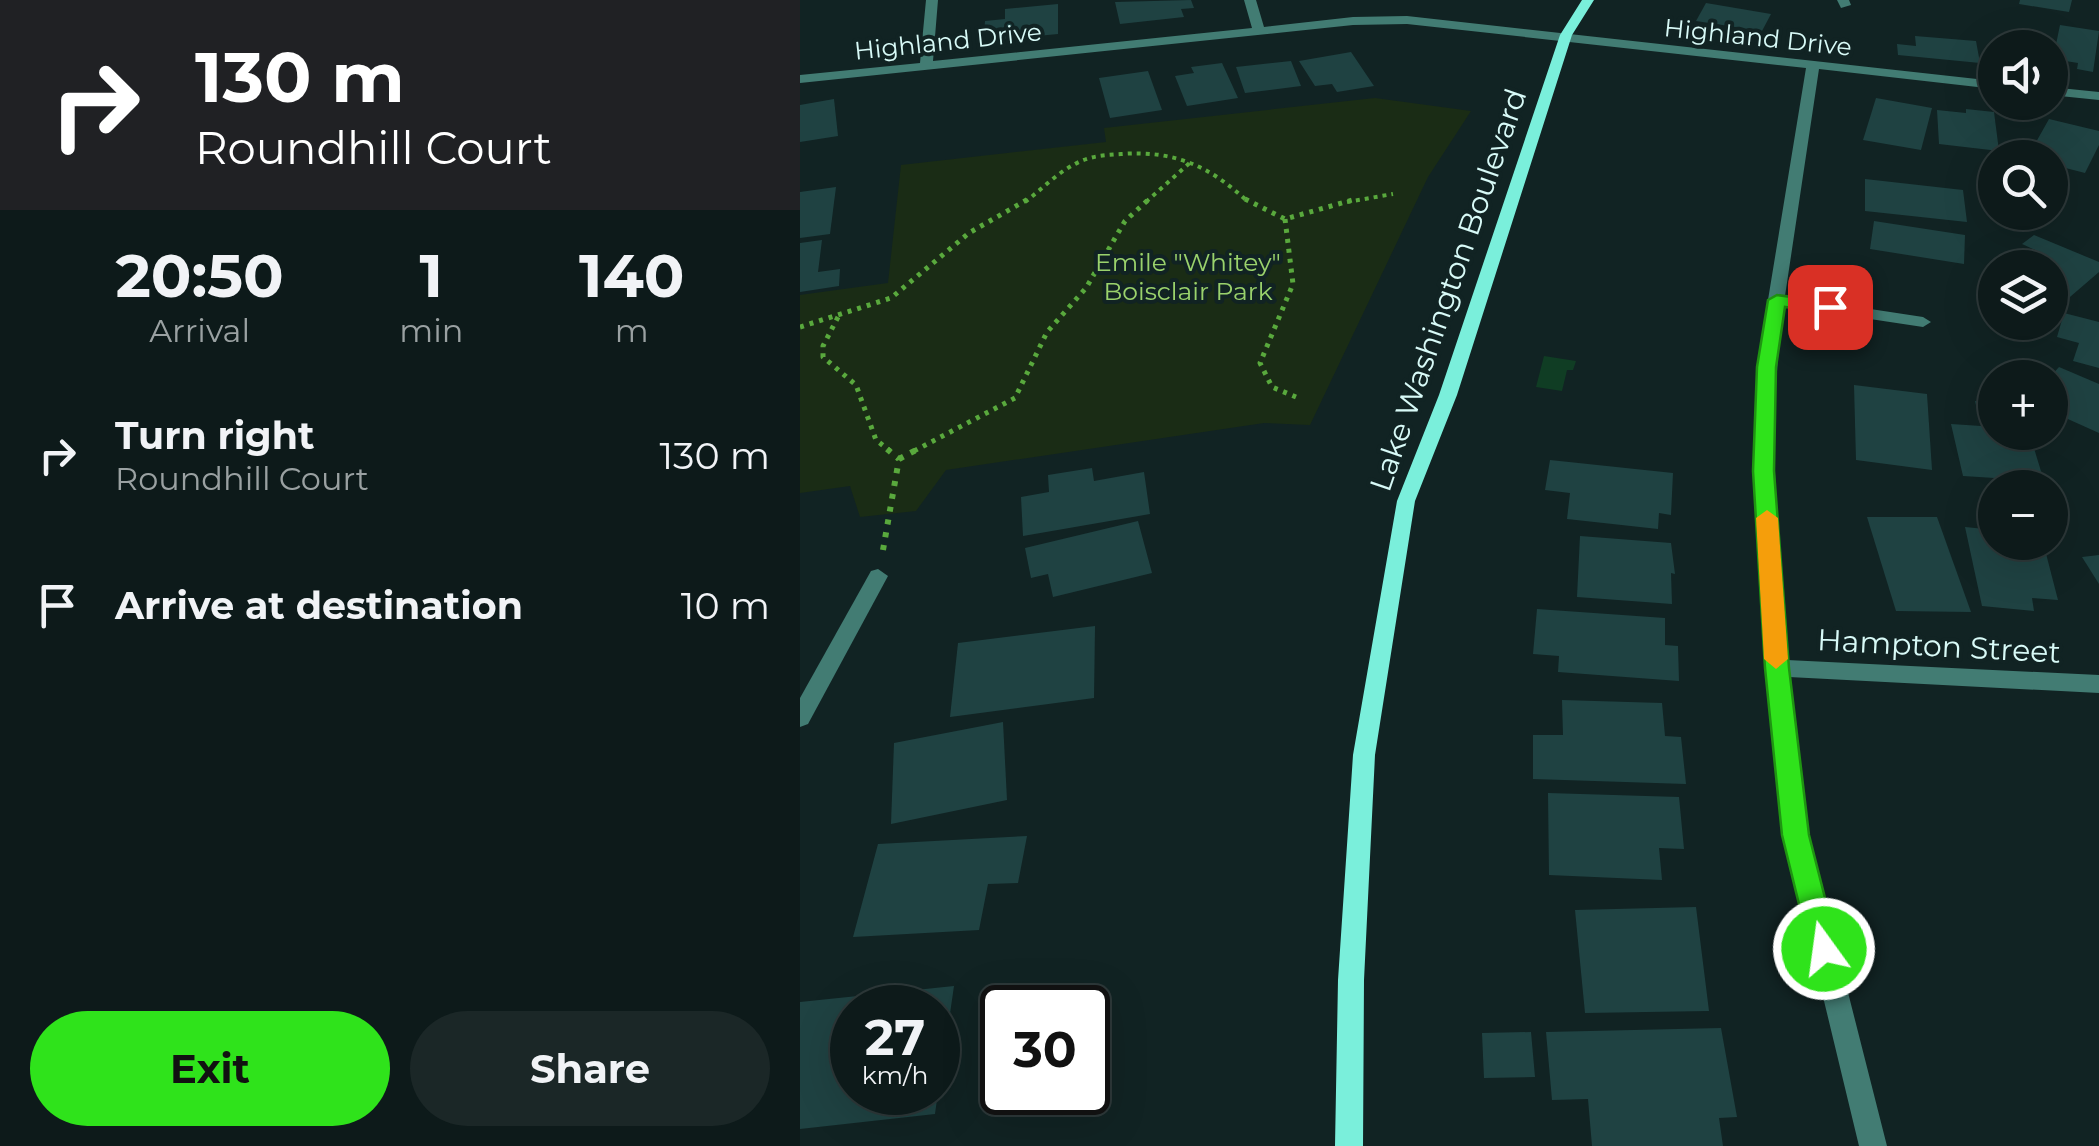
<!DOCTYPE html>
<html lang="en">
<head>
<meta charset="utf-8">
<style>
  :root { --surface:#0d1a1a; --page:#1b2727; --text:#f1f3f6; --muted:#9aa1a2; --line:#2d3839; --accent:#2fe31b }
  body { margin:0; font-family:Montserrat,sans-serif; background:var(--page); color:var(--text); height:100vh; display:flex; flex-direction:column; font-size:38px; white-space:nowrap }
  * { box-sizing:border-box; margin:0 }
  p { font-size:32px; color:var(--muted) }
  .icon { flex:none; width:55px; height:55px; fill:none; stroke:currentColor; stroke-width:2; stroke-linecap:round; stroke-linejoin:round }
  .map { position:relative; flex:1; overflow:hidden }
  .details { display:flex; flex-direction:column; background:var(--surface); width:800px }
  .details>* { flex:none }
  .hud { background:#202124; color:#fff; overflow:hidden }
  .fabs { position:absolute; left:1178px; top:30px; display:grid; gap:20px }
  .fabs a { display:grid; place-items:center; width:90px; height:90px; border-radius:50%; background:var(--surface); box-shadow:0 10px 40px #0002,0 0 0 2px var(--line); font-size:50px }
  .speed { position:absolute; left:30px; top:985px; display:flex; gap:20px; font-size:50px; font-weight:700; text-align:center }
  .speed>* { display:grid; place-content:center; width:130px; height:130px; border-radius:50%; background:var(--surface); box-shadow:0 10px 40px #0002,0 0 0 2px var(--line); line-height:1 }
  .speed small { font-size:25px; font-weight:400 }
  .speed .limit { border:5px solid #111; border-radius:15px; background:#fff; color:#111 }
  .pin { position:absolute; display:grid; place-items:center; width:85px; height:85px; color:#fff; margin:-42px; border-radius:20px; box-shadow:0 5px 15px #0006 }
  .me { position:absolute; width:110px; margin:-55px; rotate:346deg; stroke-linejoin:round; filter:drop-shadow(0 0 8px #0008) }
  .turn { display:flex; align-items:center; gap:35px; height:210px; padding:0 30px; font-size:45px }
  .turn .icon { width:130px; height:130px; stroke-width:2.5 }
  .turn b { display:block; font-size:70px; line-height:85px }
  .eta { display:flex; justify-content:space-evenly; align-items:center; height:170px; text-align:center }
  .eta b { font-size:60px; font-weight:700; line-height:70px }
  .action { display:flex; gap:20px; margin-top:auto; padding:20px 30px }
  .action a { flex:1; height:115px; border-radius:60px; background:var(--accent); color:#111; font-size:40px; font-weight:700; line-height:115px; text-align:center }
  .action a+a { background:var(--page); color:var(--text) }
  ul { padding:0; list-style:none }
  li { display:flex; align-items:center; gap:30px; height:150px; padding:0 30px }
  li div { flex:1 }
  li b { display:block; font-size:38px }
  li em { font-style:normal }
  main { display:flex; flex:1; min-height:0 }
  .map>svg:first-child { display:block }
  .green { fill:#1a2c15 }
  .water { fill:#103d24 }
  .building { fill:#1f4242 }
  .lines { fill:none; stroke-linecap:round; stroke-linejoin:round }
  .path-far2 { stroke:#59a93d; stroke-width:4; stroke-dasharray:4 5; stroke-linecap:butt }
  .path-far1 { stroke:#59a93d; stroke-width:5; stroke-dasharray:4 6; stroke-linecap:butt }
  .path { stroke:#59a93d; stroke-width:6; stroke-dasharray:5 8; stroke-linecap:butt }
  .street { fill:#427c73; fill-rule:evenodd }
  .secondary { fill:#7aefdb; fill-rule:evenodd }
  .route { fill:#2fe31b; stroke:#1f9412; stroke-width:2.5 }
  .slow { fill:#f59e0b }
  .labels { text-anchor:middle; dominant-baseline:central; stroke-width:8; stroke-linejoin:round; paint-order:stroke }
  .far-street-label { font-size:25px; fill:#d8faf7; stroke:#112323 }
  .far-park-label { font-size:25px; fill:#9ad26c; stroke:#112323 }
  .street-label { font-size:30px; fill:#d8faf7; stroke:#112323 }
</style>
</head>
<body>
<main>
<section class="details">
<div class="hud">
<div class="turn"><svg class="icon" aria-label="right" viewBox="0 0 24 24"><path d="M7 20v-9h11M14 6l5 5-5 5"/></svg><div><b>130 m</b>Roundhill Court</div></div>
</div>
<div class="eta">
<div><b>20:50</b><p>Arrival</p></div>
<div><b>1</b><p>min</p></div>
<div><b>140</b><p>m</p></div>
</div>
<ul>
<li><svg class="icon" aria-label="right" viewBox="0 0 24 24"><path d="M7 20v-9h11M14 6l5 5-5 5"/></svg><div><b>Turn right</b><p>Roundhill Court</p></div><em>130 m</em></li>
<li><svg class="icon" aria-label="arrive" viewBox="0 0 24 24"><path d="M6 21V4h12l-3 4 3 4H6"/></svg><div><b>Arrive at destination</b></div><em>10 m</em></li>
</ul>
<div class="action"><a>Exit</a><a>Share</a></div>
</section>
<div class="map">
<svg width="1299" height="1146" viewBox="0 0 1299 1146">
  <rect width="100%" height="100%" fill="#112323"/>
  <!-- green -->
  <path class="green" d="M575,98l96,13 -43,66 -118,248 -46,-2 -318,47 -30,41 -56,6 -10,-31 -50,7v-198l88,-12 13,-118 205,-23 -2,-14z"/>
  <!-- water -->
  <path class="water" d="M744,356l32,5 -3,9h-6l-5,21 -26,-4z"/>
  <!-- building -->
  <g class="building">
    <path d="M391,0l3,8 -13,1 3,8 -64,7 -5,-22z"/>
    <path d="M1220,0h52l-3,12 -50,-8z"/>
    <path d="M906,3l65,11 -9,17 -66,-10z"/>
    <path d="M258,4v30l-62,6 1,-8 -13,1 1,-12 20,-2v-10z"/>
    <path d="M1260,25l39,6 -6,41 -16,-3 1,-6 -25,-4z"/>
    <path d="M1115,36l61,5 4,22 -82,-8 -1,-11 19,2z"/>
    <path d="M551,52l23,34 -37,6 -5,-8 -17,2 -16,-25z"/>
    <path d="M491,61l10,25 -56,7 -9,-26z"/>
    <path d="M422,63l16,35 -51,8 -12,-30 19,-3 -3,-6z"/>
    <path d="M348,71l14,39 -52,8 -11,-40z"/>
    <path d="M1076,98l56,10 -11,42 -58,-10z"/>
    <path d="M34,99l4,37 -38,6v-37z"/>
    <path d="M1166,109l28,3 5,39 -60,-7 -2,-34 29,3z"/>
    <path d="M1249,119l50,12v14l-14,28 -35,-9v-6h-23z"/>
    <path d="M1065,179l98,11 4,32 -102,-11z"/>
    <path d="M36,187l-6,47 -30,4v-46z"/>
    <path d="M1074,221l91,14 -1,29 -94,-15z"/>
    <path d="M1234,235l65,27v10l-43,37 -6,-3v-38h-19l15,-13 -24,-11z"/>
    <path d="M22,240l-4,32 22,-3 -1,17 -39,6v-49z"/>
    <path d="M1264,313l35,9v46l-26,-7 6,-18 -22,-6z"/>
    <path d="M1259,367l40,17v49l-49,-22v-34z"/>
    <path d="M1054,385l73,9 5,76 -76,-10z"/>
    <path d="M1175,401l20,2v29h34l15,49 -81,-5 -12,-52 30,2z"/>
    <path d="M750,460l123,13 -2,42 -12,-2 -1,16 -91,-10 3,-26 -25,-3z"/>
    <path d="M292,468l2,13 50,-9 6,42 -127,22 -2,-39 28,-5 -1,-17z"/>
    <path d="M1067,517h70l34,95 -75,-1z"/>
    <path d="M338,521l14,52 -99,24 -5,-23 -17,4 -6,-30z"/>
    <path d="M1165,527l30,3v12h48l15,58 -26,-2 2,13 -52,-5z"/>
    <path d="M780,536l91,7 4,31 -4,-1 1,31 -95,-7z"/>
    <path d="M1299,555v29l-17,-27z"/>
    <path d="M737,609l128,9v27l13,1 1,35 -121,-9 1,-16 -26,-2z"/>
    <path d="M295,626l-1,72 -144,19 8,-74z"/>
    <path d="M762,700l100,3 3,33 16,1 5,47 -153,-5v-44h30z"/>
    <path d="M203,722l4,78 -116,24 3,-81z"/>
    <path d="M748,793l131,4 5,52 -25,-1 3,32 -113,-5z"/>
    <path d="M227,836l-9,47 -30,1 -9,46 -126,7 25,-93z"/>
    <path d="M896,907l13,104 -124,2 -10,-103z"/>
    <path d="M154,986l-14,97 -2,-75h-86v84h86l-3,22 -135,15v-127z"/>
    <path d="M921,1028l16,89 -18,1 4,28h-131l-4,-47 -36,1 -6,-68z"/>
    <path d="M731,1032l4,45 -51,1 -2,-45z"/>
  </g>
  <g class="lines">
    <!-- path-far2 -->
    <g class="path-far2">
      <path d="M225,202c16,-12 32,-29 50,-38 14,-8 30,-9 46,-10 53,-4 89,12 127,48"/>
      <path d="M346,202l47,-42"/>
      <path d="M547,202l46,-8"/>
    </g>
    <!-- path-far1 -->
    <g class="path-far1">
      <path d="M445,199l40,20 71,-20"/>
      <path d="M485,219l8,65 -33,79 12,24 24,10"/>
      <path d="M38,317l-15,29v11l33,28 20,55 14,11"/>
      <path d="M0,327l91,-29 78,-65 59,-34"/>
      <path d="M114,451l101,-53 32,-66 39,-44 39,-67 24,-22"/>
    </g>
    <!-- path -->
    <g class="path">
      <path d="M87,449l12,10"/>
      <path d="M99,459l19,-10"/>
      <path d="M83,550l16,-91"/>
    </g>
    <!-- street -->
    <g class="street">
      <path d="M126,0h12l-5,61 319,-33 -8,-28h12l8,27 89,-10 54,-1 588,65v8l-176,-20 -34,227 138,21 8,5 -8,5 -139,-21c-18,119 -6,235 3,354l312,15v18l-310,-16 19,158 79,311h-28l-75,-311 -18,-167 -11,-197 2,-104 49,-299 -399,-44 -54,1 -553,58v-8l120,-12z"/>
      <path d="M1037,0h12l2,5 -10,3z"/>
      <path d="M1250,87l49,5v8l-49,-5z"/>
      <path d="M78,569l10,7 -80,148 -8,3v-29l71,-127z"/>
    </g>
    <!-- secondary -->
    <path class="secondary" d="M782,0h12l-22,35 -115,360 -42,106 -40,254 -11,225 -1,166h-28l3,-166 15,-225 44,-254 42,-106 121,-360z"/>
  </g>
  <!-- route -->
  <path class="route" d="M977,295l53,7 10,5 -10,6 -45,-6 -9,60 -2,104 15,197 20,167 29,114 -4,9 -10,4 -10,-4 -4,-9 -28,-114 -17,-167 -12,-197 4,-104 11,-67z"/>
  <!-- slow -->
  <path class="slow" d="M967,510l11,8 10,141 -12,10 -12,-10 -8,-141z"/>
  <g class="labels">
    <!-- far-street labels -->
    <g class="far-street-label">
      <text transform="translate(958 37) rotate(6)">Highland Drive</text>
      <text transform="translate(148 41) rotate(-6)">Highland Drive</text>
    </g>
    <!-- far-park labels -->
    <g class="far-park-label">
      <text x="388" y="262">Emile "Whitey"<tspan x="388" dy="29">Boisclair Park</tspan></text>
    </g>
    <!-- street labels -->
    <g class="street-label">
      <text transform="translate(648 290) rotate(-71)">Lake Washington Boulevard</text>
      <text transform="translate(1139 646) rotate(3)">Hampton Street</text>
    </g>
  </g>
</svg>
<div class="fabs">
<a><svg class="icon" aria-label="sound" viewBox="0 0 24 24"><path d="M4 9h4l5-4v14l-5-4H4zM17 9q2 3 0 6"/></svg></a>
<a><svg class="icon" aria-label="search" viewBox="0 0 24 24"><circle cx="10" cy="10" r="6"/><path d="M15 15l6 6"/></svg></a>
<a><svg class="icon" aria-label="layers" viewBox="0 0 24 24"><path d="M12 4l9 5-9 5-9-5zM3 14l9 5 9-5"/></svg></a>
<a>+</a>
<a>−</a>
</div>
<div class="speed"><div>27<small>km/h</small></div><div class="limit">30</div></div>
<div class="pin" style="left:1030px;top:307px;background:#d93025"><svg class="icon" aria-label="arrive" viewBox="0 0 24 24"><path d="M6 21V4h12l-3 4 3 4H6"/></svg></div>
<svg class="me" style="left:1024px;top:949px" viewBox="-20 -20 40 40"><circle r="17" fill="#2fe31b" stroke="#fff" stroke-width="3"/><path d="M0-11L8 9 0 5-8 9z" fill="#fff"/></svg>
</div>
</main>
</body>
</html>
